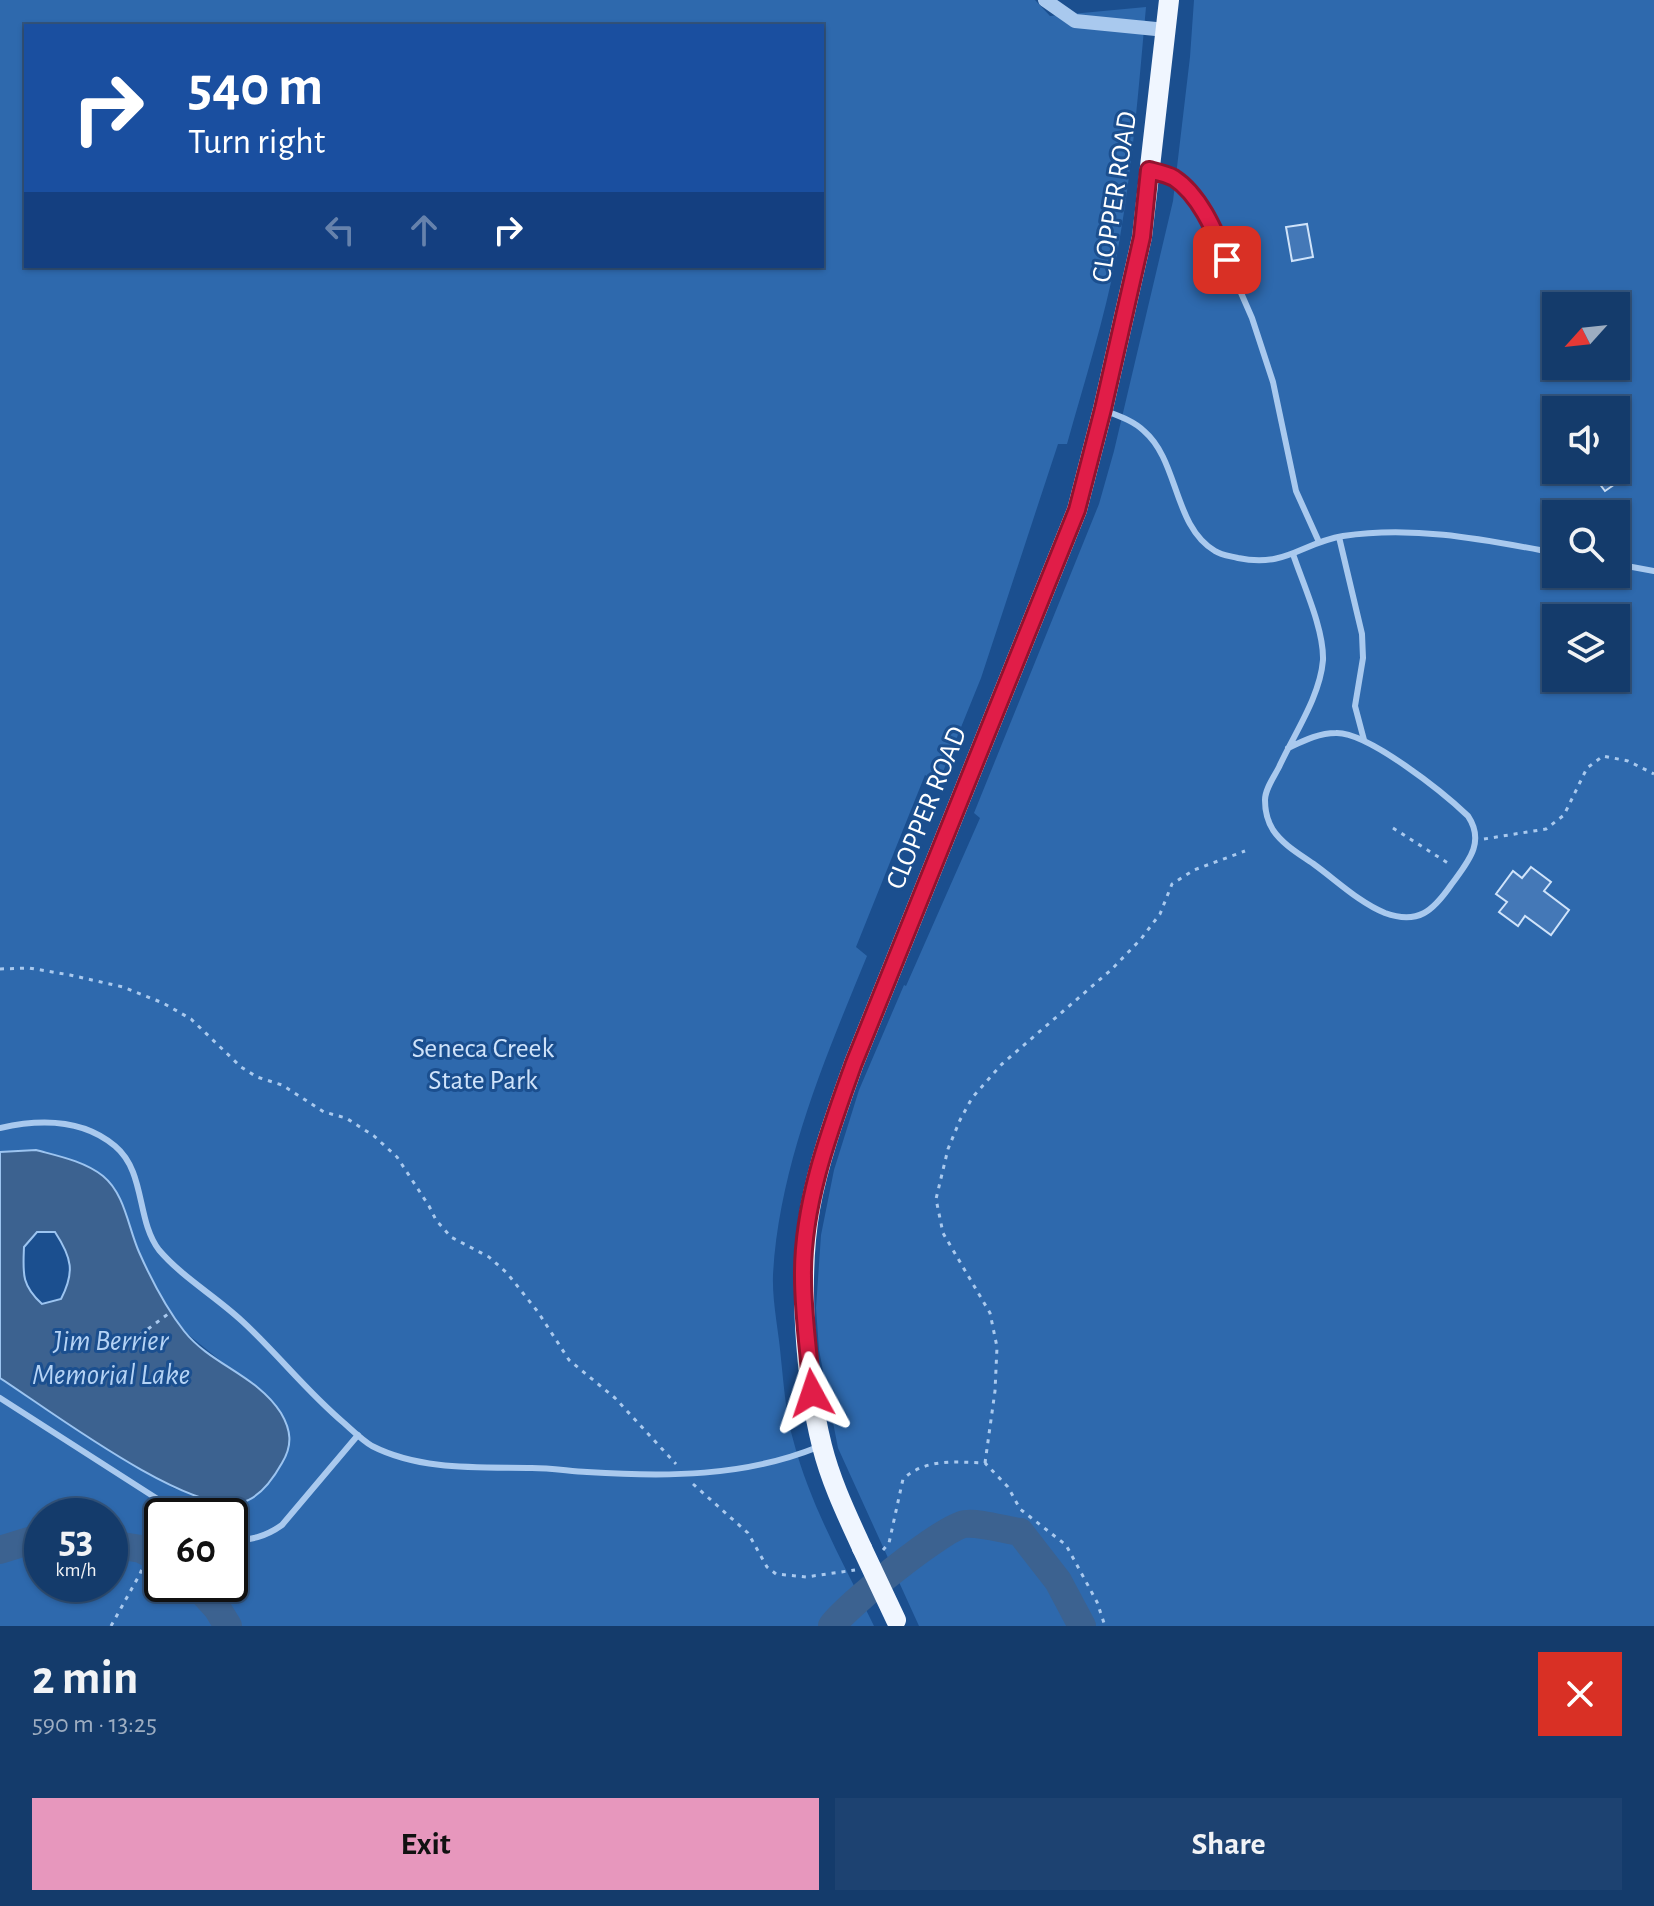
<!DOCTYPE html>
<html lang="en">
<head>
<meta charset="utf-8">
<style>
  :root { --surface:#143b6b; --page:#1d4271; --text:#f1f3f6; --muted:#9dadc1; --line:#33557e; --accent:#e797bd }
  body { margin:0; font-family:"Alegreya Sans",sans-serif; background:var(--page); color:var(--text); height:100vh; display:flex; flex-direction:column; font-size:30px; white-space:nowrap }
  * { box-sizing:border-box; margin:0 }
  p { font-size:26px; color:var(--muted) }
  .icon { flex:none; width:44px; height:44px; fill:none; stroke:currentColor; stroke-width:2; stroke-linecap:round; stroke-linejoin:round }
  .map { position:relative; height:1626px; overflow:hidden }
  .side { display:flex; flex-direction:column; background:var(--surface); flex:1 }
  .side>* { flex:none }
  .hud { position:absolute; left:24px; top:24px; width:800px; height:244px; border-radius:0px; box-shadow:0 2px 6px #0004,0 0 0 2px var(--line); background:#1a4fa0; color:#fff; overflow:hidden }
  .needle { width:52px; rotate:243deg }
  .buttons { position:absolute; left:1542px; top:292px; display:grid; gap:16px }
  .buttons a { display:grid; place-items:center; width:88px; height:88px; border-radius:0px; background:var(--surface); box-shadow:0 2px 6px #0004,0 0 0 2px var(--line); font-size:40px }
  .speed { position:absolute; left:24px; top:1498px; display:flex; gap:16px; font-size:40px; font-weight:700; text-align:center }
  .speed>* { display:grid; place-content:center; width:104px; height:104px; border-radius:50%; background:var(--surface); box-shadow:0 2px 6px #0004,0 0 0 2px var(--line); line-height:1 }
  .speed small { font-size:20px; font-weight:400 }
  .speed .limit { border:4px solid #111; border-radius:12px; background:#fff; color:#111 }
  .pin { position:absolute; display:grid; place-items:center; width:68px; height:68px; color:#fff; margin:-34px; border-radius:16px; box-shadow:0 4px 12px #0006 }
  .me { position:absolute; width:88px; margin:-44px; rotate:355deg; stroke-linejoin:round; filter:drop-shadow(0 0 6px #0008) }
  .turn { display:flex; align-items:center; gap:28px; height:168px; padding:0 32px; font-size:36px }
  .turn .icon { width:104px; height:104px; stroke-width:2.5 }
  .turn b { display:block; font-size:56px; line-height:68px }
  .lanes { display:flex; align-items:center; height:76px; padding:0 32px; background:#0003; justify-content:center; gap:40px; direction:ltr }
  .lanes .off { opacity:.35 }
  .round { display:grid; place-items:center; flex:none; width:84px; height:84px; border-radius:0px; background:var(--page) }
  .overview { display:flex; align-items:center; justify-content:space-between; height:136px; padding:0 32px }
  h1 { font-size:48px; font-weight:700; line-height:60px }
  .button { display:flex; gap:16px; margin-top:auto; padding:16px 32px }
  .button a { flex:1; height:92px; border-radius:0px; background:var(--accent); color:#111; font-size:32px; font-weight:700; line-height:92px; text-align:center }
  .button a+a { background:var(--page); color:var(--text) }
  .map>svg:first-child { display:block }
  .green { fill:#2e69ad; fill-rule:evenodd }
  .water { fill:#3c6290; stroke:#9cc4f0; stroke-width:2; fill-rule:evenodd }
  .lines { fill:none; stroke-linecap:round; stroke-linejoin:round }
  .river { stroke:#3c6290; stroke-width:28 }
  .building { fill:#4478b7; stroke:#cfe3fa; stroke-width:2 }
  .path { stroke:#a9c9ee; stroke-width:3; stroke-dasharray:4 6; stroke-linecap:butt }
  .service { stroke:#a9c9ee; stroke-width:6 }
  .tertiary { stroke:#a9c9ee; stroke-width:14 }
  .primary { stroke:#f0f6ff; stroke-width:20 }
  .primary-bridge { stroke:#f0f6ff; stroke-width:20 }
  .route-casing { stroke:#92132f; stroke-width:20 }
  .route { stroke:#e11d48; stroke-width:14 }
  .labels { text-anchor:middle; dominant-baseline:central; stroke-width:6; stroke-linejoin:round; paint-order:stroke }
  .street-label { font-size:28px; fill:#fff; stroke:#1b4f8f }
  .park-label { font-size:28px; fill:#cfe3fa; stroke:#1b4f8f }
  .water-label { font-size:30px; font-style:italic; fill:#b5d3f5; stroke:#1b4f8f }
</style>
</head>
<body>
<div class="map">
<svg width="1654" height="1626" viewBox="0 0 1654 1626">
  <rect width="100%" height="100%" fill="#1b4f8f"/>
  <!-- green -->
  <g class="green">
    <path d="M0,0h1035l15,16 96,-9c-7,77 -13,154 -26,230 -12,71 -34,139 -53,207h-9l-77,234 -43,106 -13,-9 -69,172 11,9c-41,100 -88,209 -94,319 -1,27 6,57 8,84 3,28 5,57 13,84 17,64 51,123 80,183h-874v-248l173,110 46,15 35,-120 -22,-13 -47,-38 -24,-36 -22,-45 -15,-42 -21,-33 -21,-12 -46,-14 -36,2zM26,26h796v240h-796zM42,1516h68v68h-68zM162,1516h68v68h-68z"/>
    <path d="M1194,0h460v1626h-735l-81,-178 -19,-98 -3,-42 5,-73 13,-65 25,-80 45,-105 2,1 74,-168 -6,-5 125,-309 15,-53 59,-250 17,-144zM1556,306h60v60h-60zM1556,410h60v60h-60zM1556,514h60v60h-60zM1556,618h60v60h-60z"/>
  </g>
  <!-- water -->
  <path class="water" d="M36,1150c22,6 48,11 67,26 22,18 25,51 36,76 12,27 27,56 45,79 27,34 73,44 97,82 10,17 12,32 1,50 -9,16 -24,37 -43,40 -53,10 -191,-94 -239,-125v-226zM37,1232h18c17,26 20,40 6,67l-19,5c-21,-19 -19,-31 -18,-57z"/>
  <g class="lines">
    <!-- river -->
    <g class="river">
      <path d="M110,1544l31,5 21,11"/>
      <path d="M0,1550l42,-13"/>
      <path d="M195,1584l22,24 11,18"/>
      <path d="M832,1626c13,-19 111,-99 133,-102 14,-2 40,6 55,8l38,49 24,45"/>
    </g>
  </g>
  <!-- building -->
  <g class="building">
    <path d="M1307,224l6,33 -21,4 -6,-34z"/>
    <path d="M1589,470h21l8,12 -13,9z"/>
    <path d="M1531,867l20,15 -7,9 25,19 -18,25 -26,-19 -7,10 -19,-14 8,-10 -11,-8 17,-23 9,7z"/>
  </g>
  <g class="lines">
    <!-- path -->
    <g class="path">
      <path d="M1393,828l58,37"/>
      <path d="M1484,839l62,-10 18,-14 23,-47 16,-12 25,5 26,13"/>
      <path d="M0,969l29,-1 41,7 53,12 40,16 28,16 50,48 16,10 25,8 42,27 22,6 28,18 23,21 32,49 7,14 15,17 38,20 18,16 31,39 31,48 46,38 61,66"/>
      <path d="M140,1335l32,-24"/>
      <path d="M985,1463l10,-72 2,-44 -7,-34 -47,-80 -7,-34 12,-50 12,-29 12,-22 30,-34 110,-95 29,-30 19,-25 12,-30 22,-14 51,-19"/>
      <path d="M693,1484l55,49 19,34 9,7 30,3 49,-7"/>
      <path d="M883,1550l6,-7 14,-64c23,-21 53,-17 82,-16l23,24 12,22 46,36 31,57 8,24"/>
      <path d="M111,1626l29,-52 22,-56"/>
    </g>
    <!-- service -->
    <g class="service">
      <path d="M1153,171l20,6 18,16 23,38 38,87 21,64 23,109 23,51"/>
      <path d="M1106,411c13,5 28,10 38,20 35,30 29,95 71,120 6,4 15,5 23,7 48,10 63,-15 105,-22 72,-11 143,4 213,17"/>
      <path d="M1339,537l23,97 1,24 -8,48 9,34"/>
      <path d="M1616,564l38,7"/>
      <path d="M1288,748c15,-7 30,-15 48,-15 32,-1 108,60 132,83 18,27 -1,47 -17,69 -18,26 -33,40 -66,28 -25,-10 -48,-32 -70,-48 -14,-10 -32,-20 -42,-35 -5,-8 -8,-20 -8,-30 0,-11 9,-23 14,-33 15,-33 41,-70 44,-107 1,-31 -20,-76 -30,-106"/>
      <path d="M0,1128c39,-9 83,-9 115,18 31,26 21,74 44,104 23,27 56,46 83,71 35,32 65,71 102,102 9,8 18,17 28,23 49,25 108,21 160,22 19,0 37,3 55,4 79,5 157,5 231,-25"/>
      <path d="M0,1398l184,118"/>
      <path d="M230,1538c18,5 38,-3 52,-13l76,-90"/>
    </g>
    <!-- tertiary -->
    <path class="tertiary" d="M1045,0l30,21 91,9"/>
    <!-- primary -->
    <path class="primary" d="M862,1548c-15,-33 -31,-66 -40,-102 -17,-68 -24,-168 -12,-237 9,-50 27,-98 44,-146l223,-553 26,-101 39,-172 27,-237"/>
    <!-- primary-bridge -->
    <path class="primary-bridge" d="M862,1548l34,72"/>
  </g>
  <g class="lines">
    <!-- route casing -->
    <g class="route-casing">
      <path id="route" d="M812,1393c-3,-39 -9,-78 -9,-116 -1,-73 27,-147 51,-214l223,-553 26,-101 39,-172 7,-67c8,2 18,4 25,8 26,17 41,54 53,82"/>
    </g>
    <!-- route -->
    <use href="#route" class="route"/>
  </g>
  <g class="labels">
    <!-- street labels -->
    <g class="street-label">
      <text transform="translate(1115 197) rotate(-81)">CLOPPER ROAD</text>
      <text transform="translate(927 808) rotate(-68)">CLOPPER ROAD</text>
    </g>
    <!-- park labels -->
    <g class="park-label">
      <text x="483" y="1049">Seneca Creek<tspan x="483" dy="32">State Park</tspan></text>
    </g>
    <!-- water labels -->
    <g class="water-label">
      <text x="111" y="1341">Jim Berrier<tspan x="111" dy="34">Memorial Lake</tspan></text>
    </g>
  </g>
</svg>
<div class="buttons">
<a><svg class="needle" viewBox="-14 -14 28 28"><path d="M0-13l5 13h-10z" fill="#e53935"/><path d="M0 13l5-13h-10z" fill="#9dadc1"/></svg></a>
<a><svg class="icon" aria-label="sound" viewBox="0 0 24 24"><path d="M4 9h4l5-4v14l-5-4H4zM17 9q2 3 0 6"/></svg></a>
<a><svg class="icon" aria-label="search" viewBox="0 0 24 24"><circle cx="10" cy="10" r="6"/><path d="M15 15l6 6"/></svg></a>
<a><svg class="icon" aria-label="layers" viewBox="0 0 24 24"><path d="M12 4l9 5-9 5-9-5zM3 14l9 5 9-5"/></svg></a>
</div>
<div class="speed"><div>53<small>km/h</small></div><div class="limit">60</div></div>
<div class="pin" style="left:1227px;top:260px;background:#d93025"><svg class="icon" aria-label="arrive" viewBox="0 0 24 24"><path d="M6 21V4h12l-3 4 3 4H6"/></svg></div>
<svg class="me" style="left:812px;top:1393px" viewBox="-20 -20 40 40"><path d="M0-17L14 15 0 8-14 15z" fill="#e11d48" stroke="#fff" stroke-width="4"/></svg>
<div class="hud">
<div class="turn"><svg class="icon" aria-label="right" viewBox="0 0 24 24"><path d="M7 20v-9h11M14 6l5 5-5 5"/></svg><div><b>540 m</b>Turn right</div></div>
<div class="lanes"><svg class="icon off" aria-label="left" viewBox="0 0 24 24"><path d="M17 20v-9H6M10 6l-5 5 5 5"/></svg><svg class="icon off" aria-label="ahead" viewBox="0 0 24 24"><path d="M12 20V5M6 11l6-6 6 6"/></svg><svg class="icon" aria-label="right" viewBox="0 0 24 24"><path d="M7 20v-9h11M14 6l5 5-5 5"/></svg></div>
</div>
</div>
<section class="side">
<div class="overview"><div><h1>2 min</h1><p>590 m · 13:25</p></div><a class="round" style="background:#d93025;color:#fff"><svg class="icon" aria-label="close" viewBox="0 0 24 24"><path d="M6 6l12 12M18 6L6 18"/></svg></a></div>
<div class="button"><a>Exit</a><a>Share</a></div>
</section>
</body>
</html>
